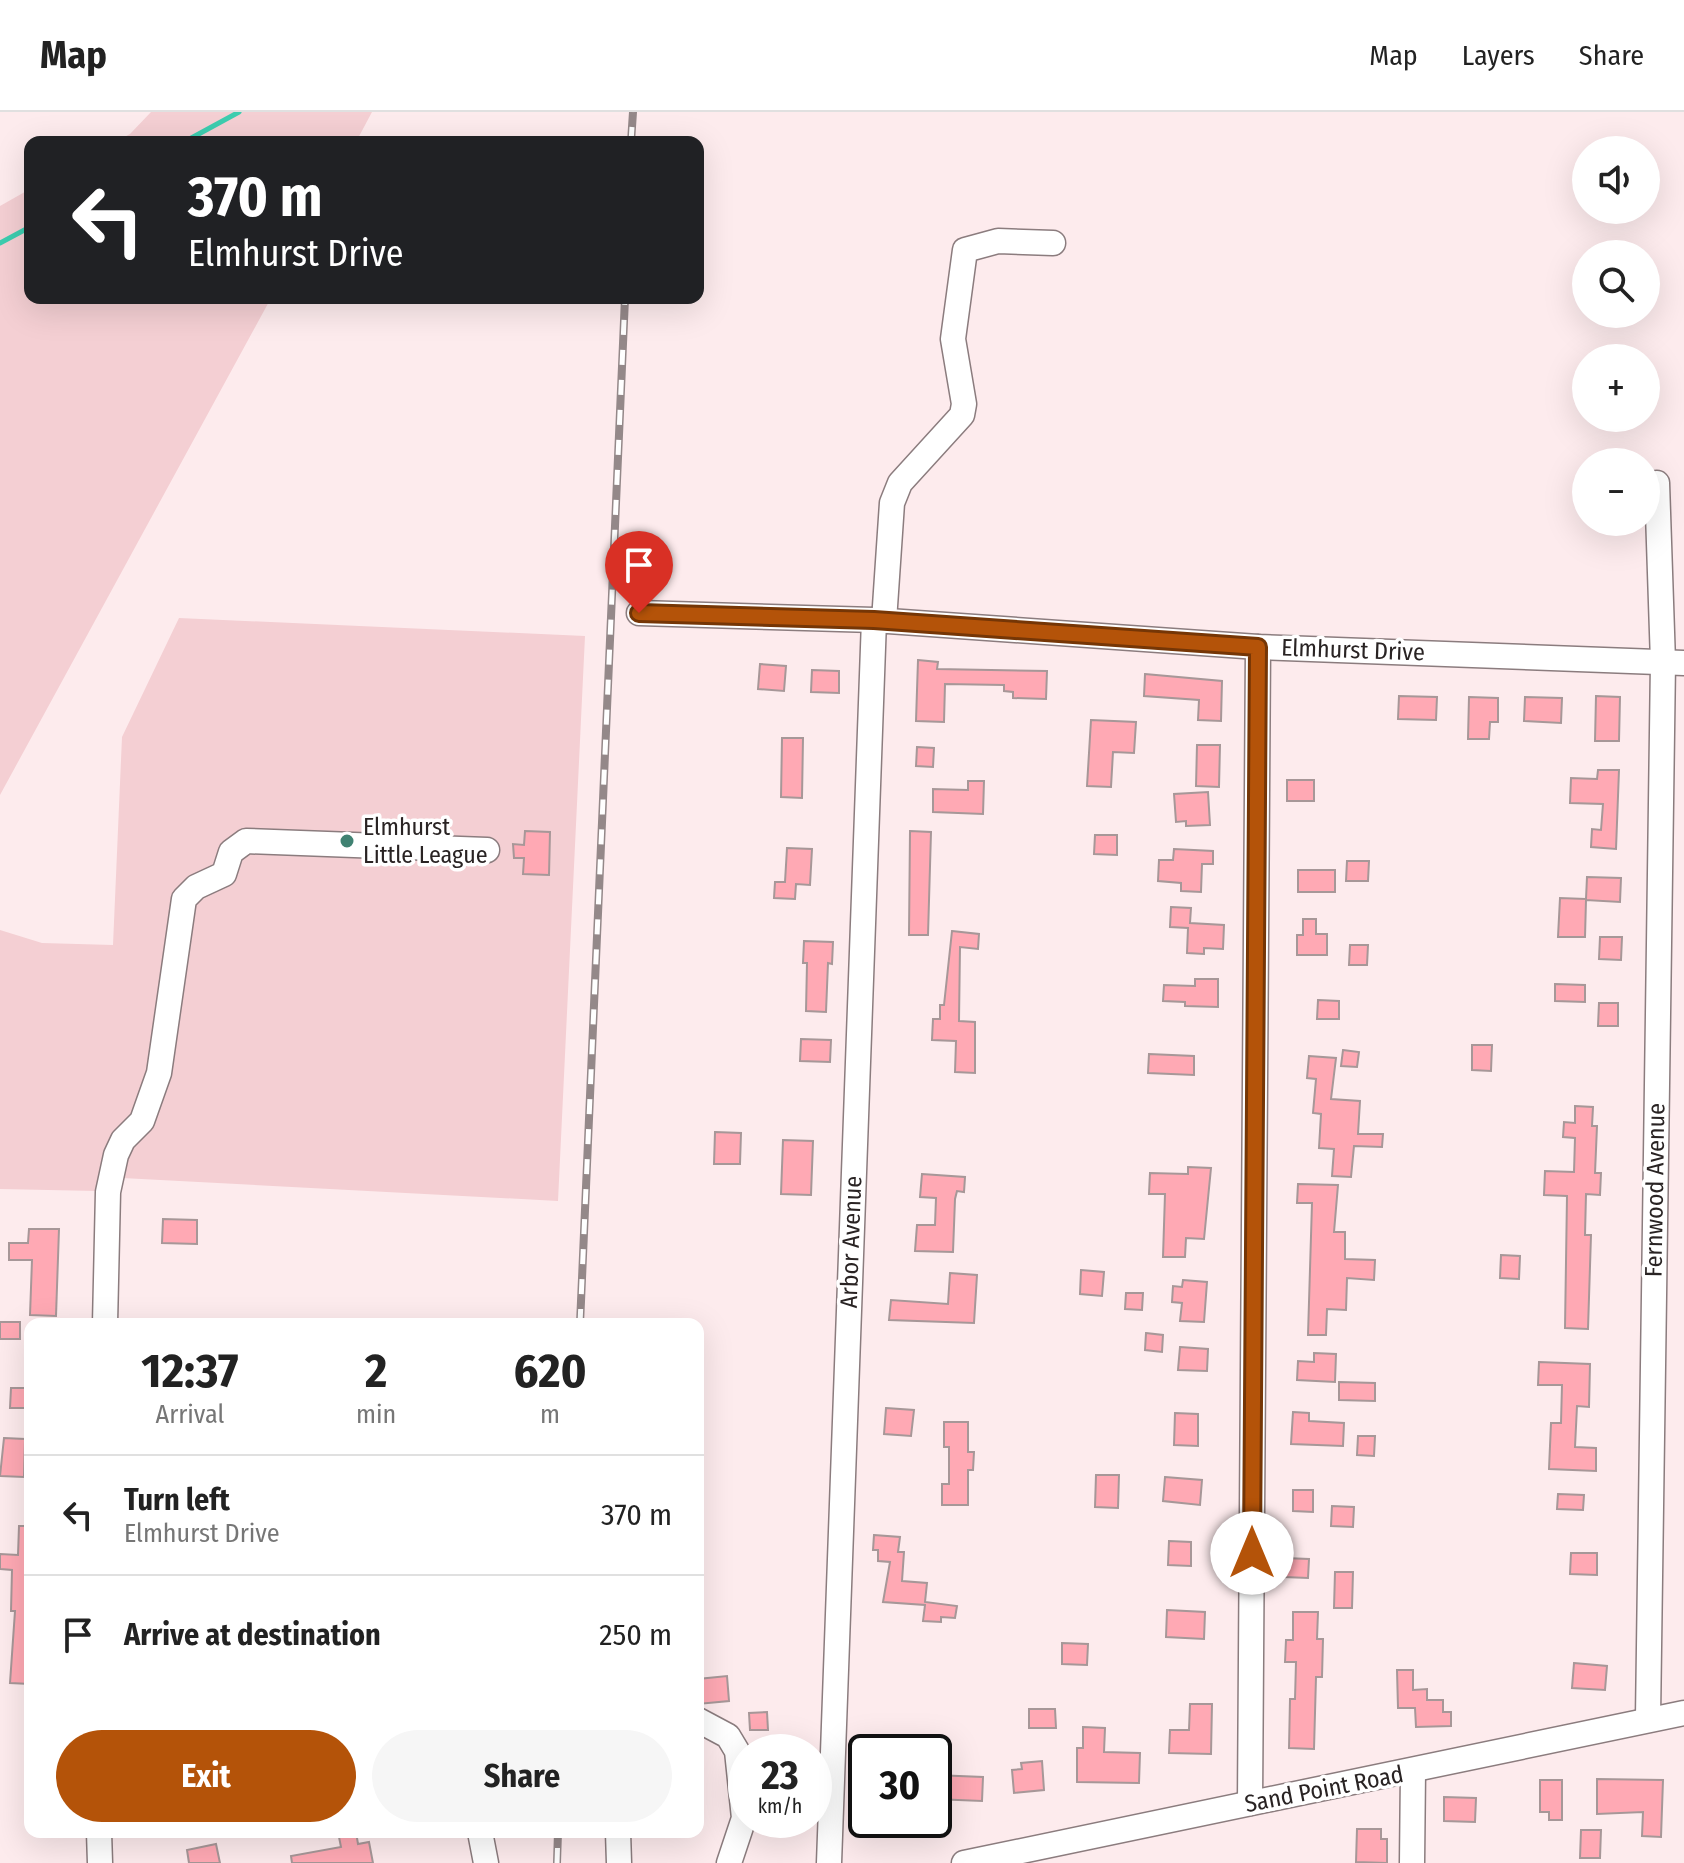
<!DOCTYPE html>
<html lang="en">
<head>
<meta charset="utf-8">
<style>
  :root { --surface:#fff; --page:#f6f6f6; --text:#222; --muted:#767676; --line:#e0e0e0; --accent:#b45309 }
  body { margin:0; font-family:"Fira Sans Condensed",sans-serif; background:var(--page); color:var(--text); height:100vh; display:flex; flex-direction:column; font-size:30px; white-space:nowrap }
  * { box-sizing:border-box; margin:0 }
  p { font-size:26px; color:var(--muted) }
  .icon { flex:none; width:44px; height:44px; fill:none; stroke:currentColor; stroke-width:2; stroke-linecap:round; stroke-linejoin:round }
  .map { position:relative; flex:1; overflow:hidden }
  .side { position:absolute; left:24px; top:1206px; width:680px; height:520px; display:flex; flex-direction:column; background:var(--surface); border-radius:16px; box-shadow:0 8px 32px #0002 }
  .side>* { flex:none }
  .top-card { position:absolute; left:24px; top:24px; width:680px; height:168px; border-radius:16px; box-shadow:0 8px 32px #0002; background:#202124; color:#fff; overflow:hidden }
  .fabs { position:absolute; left:1572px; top:24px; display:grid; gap:16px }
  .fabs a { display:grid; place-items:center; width:88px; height:88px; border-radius:50%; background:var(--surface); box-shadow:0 8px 32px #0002; font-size:40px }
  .speed { position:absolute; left:728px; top:1622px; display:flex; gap:16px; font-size:40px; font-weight:700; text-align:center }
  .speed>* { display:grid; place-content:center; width:104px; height:104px; border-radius:50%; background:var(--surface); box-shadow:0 8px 32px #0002; line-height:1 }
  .speed small { font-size:20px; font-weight:400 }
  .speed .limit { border:4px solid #111; border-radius:12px; background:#fff; color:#111 }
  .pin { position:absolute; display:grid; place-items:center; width:68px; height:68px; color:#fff; margin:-82px -34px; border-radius:50% 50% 50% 0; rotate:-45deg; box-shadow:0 0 8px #0007 }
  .pin .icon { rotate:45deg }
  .me { position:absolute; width:88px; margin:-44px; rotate:0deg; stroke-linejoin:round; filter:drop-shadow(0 0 6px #0008) }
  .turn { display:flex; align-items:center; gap:28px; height:168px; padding:0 32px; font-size:36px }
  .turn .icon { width:104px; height:104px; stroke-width:2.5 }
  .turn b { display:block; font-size:56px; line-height:68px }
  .eta { display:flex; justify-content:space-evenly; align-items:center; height:136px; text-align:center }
  .eta b { font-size:48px; font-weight:700; line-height:56px }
  .button { display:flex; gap:16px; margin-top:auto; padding:16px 32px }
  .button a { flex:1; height:92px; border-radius:48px; background:var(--accent); color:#fff; font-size:32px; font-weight:700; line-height:92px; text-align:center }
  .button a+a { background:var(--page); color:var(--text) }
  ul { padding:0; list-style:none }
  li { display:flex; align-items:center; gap:24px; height:120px; padding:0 32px; border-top:2px solid var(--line) }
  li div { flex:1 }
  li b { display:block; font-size:30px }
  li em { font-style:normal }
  header { display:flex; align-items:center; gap:48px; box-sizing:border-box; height:112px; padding:0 40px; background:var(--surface); border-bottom:2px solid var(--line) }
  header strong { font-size:38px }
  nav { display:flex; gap:44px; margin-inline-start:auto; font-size:28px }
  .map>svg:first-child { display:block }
  .green { fill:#f4cfd3 }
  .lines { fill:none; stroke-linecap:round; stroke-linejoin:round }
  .stream { stroke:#3dcdaf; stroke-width:5 }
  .building { fill:#ffa9b4; stroke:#a79798; stroke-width:2 }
  .minor-casing { stroke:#8b7c7e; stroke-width:27 }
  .minor { stroke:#fff; stroke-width:24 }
  .rail-casing { stroke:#948889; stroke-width:8 }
  .rail { stroke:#fff; stroke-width:5; stroke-dasharray:15; stroke-linecap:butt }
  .route-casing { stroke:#753606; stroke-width:20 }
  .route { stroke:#b45309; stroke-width:14 }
  .poi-dot { fill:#408272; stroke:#fff; stroke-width:3 }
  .labels { text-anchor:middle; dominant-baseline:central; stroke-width:7; stroke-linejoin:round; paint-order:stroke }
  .street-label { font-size:24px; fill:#292323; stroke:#fff }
  .poi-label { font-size:24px; fill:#292323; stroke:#fff; text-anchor:start }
</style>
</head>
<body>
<header>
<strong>Map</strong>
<nav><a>Map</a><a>Layers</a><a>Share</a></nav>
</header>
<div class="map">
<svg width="1684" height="1751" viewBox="0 0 1684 1751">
  <rect width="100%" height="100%" fill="#fdebed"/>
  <!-- green -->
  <g class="green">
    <path d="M151,0h221l-16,30h-241l15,-8z"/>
    <path d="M30,77v109h241l-271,497v-589z"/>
    <path d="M179,506l406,18 -27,565 -455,-24 -6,14 -97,-2v-259l42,13 71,2 9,-208z"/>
  </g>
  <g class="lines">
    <!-- stream -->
    <g class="stream">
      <path d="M184,30l55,-30"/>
      <path d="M0,131l30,-16"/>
    </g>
  </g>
  <!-- building -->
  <g class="building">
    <path d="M918,548l20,2 -1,7 110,2 -1,28 -33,-1v-6l-9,-1v-6l-59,-1 -1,38 -28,-1z"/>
    <path d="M760,552l26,2 -2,25 -26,-2z"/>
    <path d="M812,558l27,1v22l-28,-1z"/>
    <path d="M1145,562l77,7 -1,40 -23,-1 1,-20 -55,-4z"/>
    <path d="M1399,584l38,1 -1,23 -38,-1z"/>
    <path d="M1596,584l24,1 -1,44h-24z"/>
    <path d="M1469,585l29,1v24h-8l-1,17h-21z"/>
    <path d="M1525,585l37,1 -1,25 -37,-2z"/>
    <path d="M1091,608l45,2 -2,31 -21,-1 -2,35 -24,-1z"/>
    <path d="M782,626h21l-1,60 -21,-1z"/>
    <path d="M1197,633h23l-1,42 -23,-1z"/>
    <path d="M917,635l17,1 -1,19 -17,-1z"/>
    <path d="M1598,658h21l-3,79 -25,-2 1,-18 9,1 2,-26 -33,-1 1,-25 26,1z"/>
    <rect x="1287" y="668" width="27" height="21"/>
    <path d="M968,669h16l-1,33 -50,-2v-23l35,1z"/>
    <path d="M1208,680l2,33 -24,1v-5l-10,1 -2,-28z"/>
    <path d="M525,719l25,1 -1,43 -26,-1 1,-16h-10l-1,-14 11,1z"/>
    <path d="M910,719l21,1 -3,103h-19z"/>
    <path d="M1095,723h22v20l-23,-1z"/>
    <path d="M787,736l25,1 -2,36 -14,-1 -1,15 -21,-1 1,-16h10z"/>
    <path d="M1174,737l39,2v13h-11l-1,28 -20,-1v-8l-23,-2 1,-21h14z"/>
    <path d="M1347,749h22l-1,20h-22z"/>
    <rect x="1298" y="758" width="37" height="22"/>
    <path d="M1587,765l34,1 -1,24 -34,-2 -1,37h-27l2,-39 26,1z"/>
    <path d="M1171,795l20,1 -1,15 34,2 -1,24 -19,-1v6l-17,-1 1,-25 -18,-1z"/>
    <path d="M1303,807h13v15h11v21h-30v-20h6z"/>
    <path d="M952,819l27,3 -1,15 -18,-2 -1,74 16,1v51l-20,-1 1,-31 -24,-1 1,-21h7v-14h4z"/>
    <path d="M1600,825h22l-1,23 -22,-1z"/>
    <path d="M804,829l29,1 -1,22 -4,-1 -2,49 -20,-1 1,-48h-4z"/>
    <path d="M1350,833h18l-1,20h-18z"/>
    <path d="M1195,867h23v28l-33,-1v-4l-22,-1 1,-16 31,1z"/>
    <path d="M1555,872l30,1v17l-30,-1z"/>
    <path d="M1318,888l21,1v18h-22z"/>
    <path d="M1599,891h19v23h-20z"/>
    <path d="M801,927l30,1 -1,22 -30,-1z"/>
    <path d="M1472,933h20l-1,26 -19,-1z"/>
    <path d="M1343,938l16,2 -2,15 -16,-1z"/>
    <path d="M1149,942l45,2v19l-46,-2z"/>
    <path d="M1309,944l27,2 -5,41 29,2 -2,33h25l-1,13 -28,-1 -3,31 -19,-1 2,-27 -15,-1 2,-34 -8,-1 3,-34 -9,-1z"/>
    <path d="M1575,994l18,1 -1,19h5l-2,47h6l-1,22 -14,-1 -1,41h6l-3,94 -23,-1 2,-132 -23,-1 1,-24 29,1 1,-34 -12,-1 1,-15 11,1z"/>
    <path d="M715,1020l26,1 -1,31h-26z"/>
    <path d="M783,1028l30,1 -2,54 -30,-1z"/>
    <path d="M1188,1055l23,1 -7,71 -18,-1 -1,19h-22l2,-63h-16l1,-21 38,1z"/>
    <path d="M922,1062l43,3 -1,15 -7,-1 -2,8 -2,53 -38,-1 2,-26h18l1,-27 -16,-1z"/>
    <path d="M1298,1072l40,1 -4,47h11v27l30,1 -1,20 -27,-2 -1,32 -19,-1 -1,26h-18l4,-132h-15z"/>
    <path d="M163,1107l34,1v24l-35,-1z"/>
    <path d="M29,1117h30l-3,87 -26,-1 2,-55h-23v-17h19z"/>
    <path d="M1501,1143l19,1 -1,23 -19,-1z"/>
    <path d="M1081,1158l23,2 -2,24 -22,-2z"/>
    <path d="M950,1161l27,2 -3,48 -85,-3 2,-20 57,4z"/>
    <path d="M1183,1168l24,2 -3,40 -24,-1 2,-18 -10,-1 1,-16 9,1z"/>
    <path d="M1126,1181h17l-1,17 -17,-1z"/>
    <rect x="0" y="1210" width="20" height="17"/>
    <path d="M1146,1221l17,2 -1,17 -17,-2z"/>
    <path d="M1180,1235l28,2 -1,22 -29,-1z"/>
    <path d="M1314,1241l22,1 -1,28 -38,-2 1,-19 16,1z"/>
    <path d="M1539,1250l51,2 -1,43 -12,-1 -2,41 21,1v23l-47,-2 2,-46h10l1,-38h-24z"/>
    <path d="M1339,1270l36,1v18l-36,-1z"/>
    <path d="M11,1276h19v20h-20z"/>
    <path d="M886,1296l28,2 -3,26 -27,-2z"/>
    <path d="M1293,1300l16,1v8l35,2 -1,23 -52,-2z"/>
    <path d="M1175,1301l23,1v32l-24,-1z"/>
    <path d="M944,1310h24v30h6l-1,18h-5v35h-26v-21h7v-37h-5z"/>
    <path d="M1358,1324h17l-1,20 -17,-1z"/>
    <path d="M4,1326l21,1 -1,38 -24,-1z"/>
    <path d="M1096,1363h23l-1,33 -23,-1z"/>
    <path d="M1165,1365l37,3 -2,25 -37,-4z"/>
    <path d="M1293,1378h20v22l-20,-1z"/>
    <path d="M1558,1382l26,1 -1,15 -26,-1z"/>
    <path d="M1332,1394l22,1 -1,20 -22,-1z"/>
    <path d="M19,1414h11v158l-20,-1 5,-72h-4l1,-41 -12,-1v-15l18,1z"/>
    <path d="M874,1423l26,2 -2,15h6l-2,29 25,2 -2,19 32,4 -2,12 -14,-1v5l-18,-1 2,-16 -42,-3 7,-40 -12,-1v-11h-5z"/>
    <path d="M1169,1429l22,1v24l-23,-1z"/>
    <path d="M1571,1441h26v22l-27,-1z"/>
    <path d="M1284,1446l25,1 -1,19 -24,-1z"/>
    <path d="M1335,1460h18l-1,36h-18z"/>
    <path d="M1167,1498l38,2 -1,27 -38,-2z"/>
    <path d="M1293,1500h25l-1,27h6l-1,38h-6l-2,72 -25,-1 1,-49h5l1,-37h-11l1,-22h7z"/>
    <path d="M1062,1531l26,1 -1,21 -25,-1z"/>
    <path d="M1574,1551l33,3 -2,24 -33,-2z"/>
    <path d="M1397,1558h16v20l14,-1v11h16v12h8v14l-35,1 -1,-19h-17z"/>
    <path d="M727,1564l2,25 -31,3v-25z"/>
    <path d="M1190,1592h22l-1,50 -42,-1 1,-23h19z"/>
    <path d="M1029,1597h26l1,19h-27z"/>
    <path d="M767,1600l1,18h-18l-1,-17z"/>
    <path d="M1083,1615l22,1 -1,24 36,1 -1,30 -62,-1v-34h6z"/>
    <path d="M1042,1649l2,29 -30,3 -2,-23 10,-1 -1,-6z"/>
    <path d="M934,1663l49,2 -1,24 -48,-2z"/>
    <path d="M1597,1667l66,1 -2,57 -19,-1 1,-24 -46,2z"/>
    <path d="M1540,1668h22v40h-13v-8h-9z"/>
    <path d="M1444,1685l32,1 -1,24 -31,-1z"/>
    <path d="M1357,1717h24v10h6v24l-31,-1z"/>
    <path d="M1581,1718h20l-1,28h-20z"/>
    <path d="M338,1720h18l2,12 11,-2 4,21h-81l-1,-7 50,-9z"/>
    <path d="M216,1732l4,19h-31l-2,-13z"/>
  </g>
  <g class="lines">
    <!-- minor casing -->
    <g class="minor-casing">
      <g id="minor">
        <path d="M639,501l235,7 384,27 426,16"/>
        <path d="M884,509l8,-118 8,-20 62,-68 2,-11 -11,-65 12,-89 33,-9 55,2"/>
        <path d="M105,1212l3,-132 8,-37 7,-15 19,-19 17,-48 25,-174 12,-12 28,-13 7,-22 15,-11 241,9"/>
        <path d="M1648,1606l15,-1056 -6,-179"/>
        <path d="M698,1608l30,16 9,15 7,67 -15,45"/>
        <path d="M1250,1691l8,-1156"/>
        <path d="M99,1720l1,31"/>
        <path d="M480,1720l6,31"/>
        <path d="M618,1720l1,31"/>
        <path d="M829,1751l45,-1243"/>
        <path d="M964,1751l720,-150"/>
        <path d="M1412,1751l1,-92"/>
      </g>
    </g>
    <!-- minor -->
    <use href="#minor" class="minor"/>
    <!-- rail casing -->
    <g class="rail-casing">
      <g id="rail">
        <path d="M631,30l2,-30"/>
        <path d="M580,1212l45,-1026"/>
        <path d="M557,1751l1,-31"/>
      </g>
    </g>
    <!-- rail -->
    <use href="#rail" class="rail"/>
  </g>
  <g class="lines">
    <!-- route casing -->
    <g class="route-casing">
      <path id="route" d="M639,501l235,7 384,27 -6,906"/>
    </g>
    <!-- route -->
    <use href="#route" class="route"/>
  </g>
  <!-- markers -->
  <circle class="poi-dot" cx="347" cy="729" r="8"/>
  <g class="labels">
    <!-- street labels -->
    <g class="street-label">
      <text transform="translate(1353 538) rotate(2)">Elmhurst Drive</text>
      <text transform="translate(1655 1078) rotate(-89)">Fernwood Avenue</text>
      <text transform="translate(851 1130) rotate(-88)">Arbor Avenue</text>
      <text transform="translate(1324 1677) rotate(-11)">Sand Point Road</text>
    </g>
    <!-- poi labels -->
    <g class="poi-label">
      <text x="363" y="715">Elmhurst<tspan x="363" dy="28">Little League</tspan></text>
    </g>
  </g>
</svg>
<div class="fabs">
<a><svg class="icon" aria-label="sound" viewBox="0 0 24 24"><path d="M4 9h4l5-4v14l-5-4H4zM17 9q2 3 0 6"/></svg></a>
<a><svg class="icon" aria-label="search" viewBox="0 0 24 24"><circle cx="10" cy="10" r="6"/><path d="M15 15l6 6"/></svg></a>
<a>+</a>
<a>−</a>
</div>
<div class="speed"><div>23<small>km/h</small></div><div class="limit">30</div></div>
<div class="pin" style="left:639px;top:501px;background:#d93025"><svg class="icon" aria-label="arrive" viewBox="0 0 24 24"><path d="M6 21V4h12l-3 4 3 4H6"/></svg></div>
<svg class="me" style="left:1252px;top:1441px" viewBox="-20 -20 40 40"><circle r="19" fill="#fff"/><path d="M0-13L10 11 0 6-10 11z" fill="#b45309"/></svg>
<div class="top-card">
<div class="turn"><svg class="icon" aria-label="left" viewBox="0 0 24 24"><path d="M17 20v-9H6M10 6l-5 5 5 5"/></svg><div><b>370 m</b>Elmhurst Drive</div></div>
</div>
<section class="side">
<div class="eta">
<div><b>12:37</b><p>Arrival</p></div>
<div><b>2</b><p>min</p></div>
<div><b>620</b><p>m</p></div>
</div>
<ul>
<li><svg class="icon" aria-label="left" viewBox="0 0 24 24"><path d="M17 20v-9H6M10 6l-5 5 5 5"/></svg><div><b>Turn left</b><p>Elmhurst Drive</p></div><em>370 m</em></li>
<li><svg class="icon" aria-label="arrive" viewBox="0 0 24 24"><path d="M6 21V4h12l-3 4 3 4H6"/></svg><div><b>Arrive at destination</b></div><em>250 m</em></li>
</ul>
<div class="button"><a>Exit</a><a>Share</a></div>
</section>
</div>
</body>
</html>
